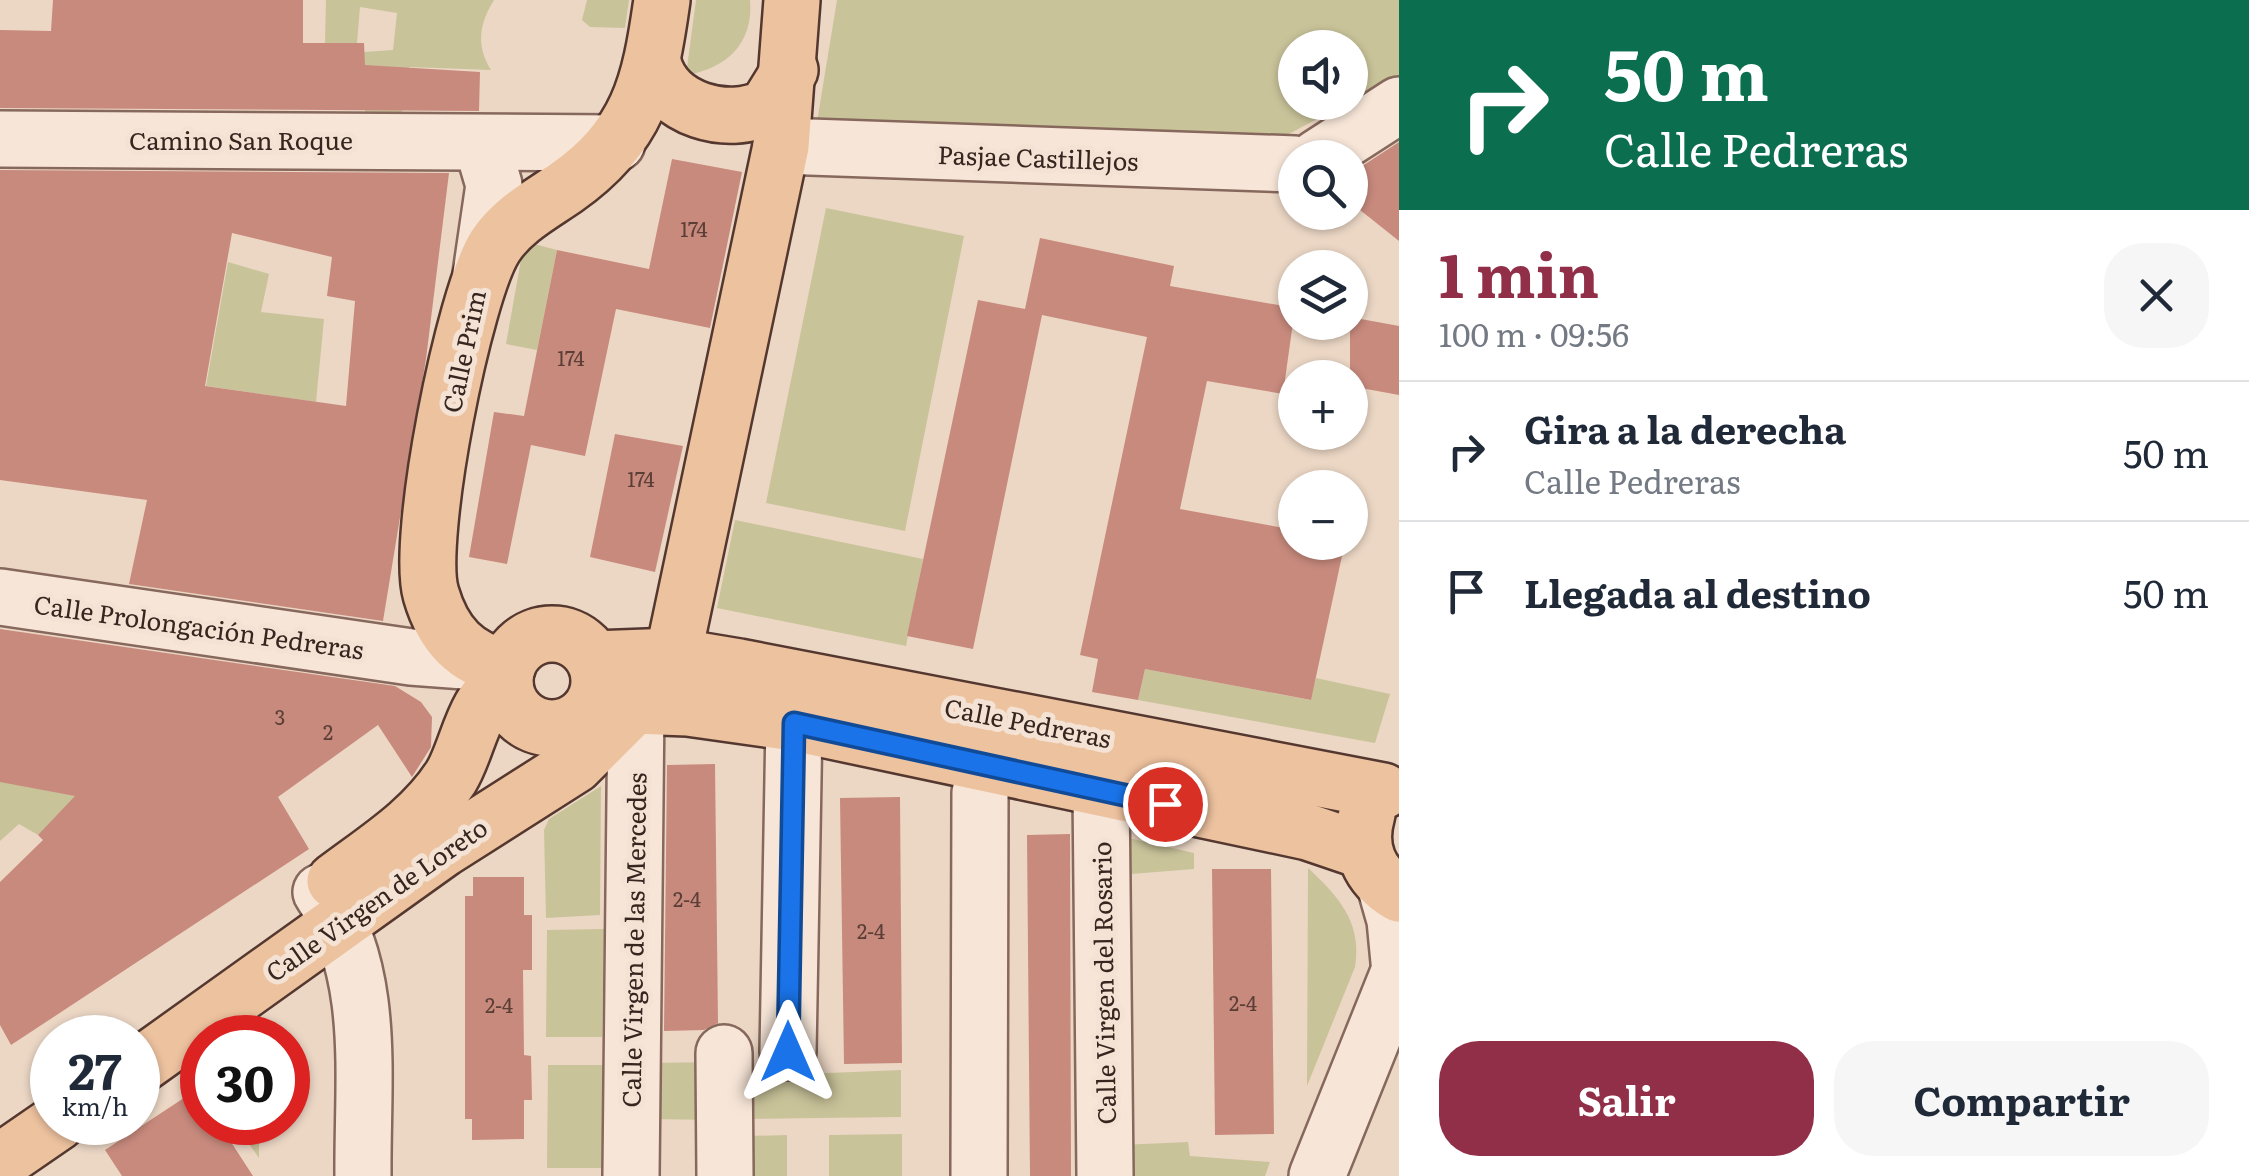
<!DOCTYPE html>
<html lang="es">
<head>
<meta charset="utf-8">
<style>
  :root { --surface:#fff; --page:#f6f6f7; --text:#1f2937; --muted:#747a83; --line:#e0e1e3; --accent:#922f48 }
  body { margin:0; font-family:Literata,serif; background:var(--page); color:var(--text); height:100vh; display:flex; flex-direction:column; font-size:38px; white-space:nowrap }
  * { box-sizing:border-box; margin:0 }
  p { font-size:32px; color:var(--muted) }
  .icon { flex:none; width:55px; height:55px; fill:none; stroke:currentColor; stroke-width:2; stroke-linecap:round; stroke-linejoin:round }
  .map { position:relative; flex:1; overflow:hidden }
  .sheet { display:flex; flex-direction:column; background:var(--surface); width:850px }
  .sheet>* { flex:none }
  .guide { background:#0b6e4f; color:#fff; overflow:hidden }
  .controls { position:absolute; left:1278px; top:30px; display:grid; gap:20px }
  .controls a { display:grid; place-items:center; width:90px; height:90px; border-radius:50%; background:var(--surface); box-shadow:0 2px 8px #0004; font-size:50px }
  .speed { position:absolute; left:30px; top:1015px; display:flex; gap:20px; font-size:50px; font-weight:700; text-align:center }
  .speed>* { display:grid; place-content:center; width:130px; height:130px; border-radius:50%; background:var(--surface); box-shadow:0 2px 8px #0004; line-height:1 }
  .speed small { font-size:25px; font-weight:400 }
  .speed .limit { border:15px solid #d22; background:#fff; color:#111 }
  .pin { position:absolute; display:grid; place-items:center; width:85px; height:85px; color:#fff; margin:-42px; border:5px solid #fff; border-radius:50%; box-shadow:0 2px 10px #0007 }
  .me { position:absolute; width:110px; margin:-55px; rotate:0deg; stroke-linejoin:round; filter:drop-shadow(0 0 8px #0008) }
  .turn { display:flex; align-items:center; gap:35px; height:210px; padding:0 40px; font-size:45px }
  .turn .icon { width:130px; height:130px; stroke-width:2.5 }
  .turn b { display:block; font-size:70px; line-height:85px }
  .round { display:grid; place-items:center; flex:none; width:105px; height:105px; border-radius:40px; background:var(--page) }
  .headline { display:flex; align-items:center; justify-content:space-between; height:170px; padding:0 40px }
  h1 { font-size:60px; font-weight:700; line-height:75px; color:var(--accent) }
  .button { display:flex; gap:20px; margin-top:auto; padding:20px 40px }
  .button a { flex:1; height:115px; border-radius:40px; background:var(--accent); color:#fff; font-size:40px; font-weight:700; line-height:115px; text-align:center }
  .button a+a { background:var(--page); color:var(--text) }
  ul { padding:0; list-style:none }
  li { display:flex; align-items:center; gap:30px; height:140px; padding:0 40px; border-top:2px solid var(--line) }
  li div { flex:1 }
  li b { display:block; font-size:38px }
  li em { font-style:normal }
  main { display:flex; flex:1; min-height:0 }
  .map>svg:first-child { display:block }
  .green { fill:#c9c39a }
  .building { fill:#c88a7d; fill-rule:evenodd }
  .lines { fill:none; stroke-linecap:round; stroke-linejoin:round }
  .minor-casing { stroke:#86685c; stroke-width:60 }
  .major-casing { stroke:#543830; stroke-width:60 }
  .minor { stroke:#f7e6d8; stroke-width:55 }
  .major { stroke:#edc29f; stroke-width:55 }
  .route-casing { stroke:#114b97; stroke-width:25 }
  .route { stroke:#1a73e8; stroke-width:18 }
  .labels { text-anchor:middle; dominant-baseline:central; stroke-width:10; stroke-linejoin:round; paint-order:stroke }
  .number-label { font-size:20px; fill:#5b3e36 }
  .street-label { font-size:25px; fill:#37251f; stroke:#f4e3d4 }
</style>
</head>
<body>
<main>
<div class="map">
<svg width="1399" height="1176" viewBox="0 0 1399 1176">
  <rect width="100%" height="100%" fill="#ecd7c5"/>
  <!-- green -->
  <g class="green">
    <path d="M326,0h168c-15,24 -18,46 -3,70l-82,-3 -7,45h-37l-1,-60 29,-2 4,-37 -37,-6 -3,36h-32z"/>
    <path d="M587,0h42l-4,28 -35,-1 -8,-7z"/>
    <path d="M696,0h54c4,43 -24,69 -64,75z"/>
    <path d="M837,0h562v75l-49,27v-54h-55v54h54l-64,34 -333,-6 -135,-8z"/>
    <path d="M826,208l138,28 -59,295 -139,-28z"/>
    <path d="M534,244l23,6 -20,100 -31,-6 16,-90z"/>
    <path d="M228,262l41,12 -8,38 63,7 -8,83 -110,-16z"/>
    <path d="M735,520l188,39 -17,87 -189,-38z"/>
    <path d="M1145,669l165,31 6,-22 74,16 -15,49 -237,-43z"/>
    <path d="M0,781l125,22 -87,32 -19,-11 -19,17z"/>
    <path d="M601,786l-1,129 -54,3 -2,-88 5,-11z"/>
    <path d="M1107,833l87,20v16l-88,7z"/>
    <path d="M1308,868c31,29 54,54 47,99l-48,119z"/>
    <path d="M604,929l-2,108h-56l1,-107z"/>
    <path d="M718,1062l-1,58 -70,-1 -1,-56z"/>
    <path d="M548,1065h58l-1,103h-58z"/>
    <path d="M901,1070v47l-167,2 1,-42z"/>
    <path d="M234,1123h25v35z"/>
    <path d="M902,1134v42h-73v-41z"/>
    <path d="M787,1135v41h-39l-1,-40z"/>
    <path d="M1188,1142l2,14 80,6 -5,14h-144v-31z"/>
  </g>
  <!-- building -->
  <g class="building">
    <path d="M53,0h250v43h61l1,22 115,7 -1,39 -479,-3v-78l51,1z"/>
    <path d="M1399,142v99l-49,-39v-28z"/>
    <path d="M672,159l70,13 -32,156 -94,-19 -31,147 -54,-11 -24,119 -38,-7 25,-145 30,4 33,-166 92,19z"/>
    <path d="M0,170l449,3 -23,186 -43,262 -254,-37 18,-84 -147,-20zM232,233l100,24 -5,39 28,5 -9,105 -141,-20z"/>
    <path d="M1040,238l134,28 -4,20 125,22 -12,86 -76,-13 -27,128 115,21v12h50l-34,158 -166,-31 -7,31 -46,-8 6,-33 -18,-4 67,-318 -105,-22 -69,334 -66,-13 71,-336 47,9z"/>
    <path d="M1350,317l49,9v69l-49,-9z"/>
    <path d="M615,434l68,12 -28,126 -65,-15z"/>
    <path d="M0,629l395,57 26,16 11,15 -1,30 -19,30 -34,-52 -100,72 31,52 -298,196 -11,-20v-143l43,-42 -5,-5 37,-39 -75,-14z"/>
    <path d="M715,764l3,259 -14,7 -40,1 3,-266z"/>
    <path d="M900,797l2,266 -58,1 -4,-266z"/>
    <path d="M1070,834l1,342h-41l-3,-341z"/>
    <path d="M1212,869h59l3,265 -59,1z"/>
    <path d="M473,877h51v38h8v55h-9l1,85 7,1 1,44h-8v39l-52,1v-21h-7v-223h8z"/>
    <path d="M196,1090l6,10v22h16l35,54h-131l-17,-26z"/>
  </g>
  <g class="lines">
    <!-- minor casing -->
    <g class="minor-casing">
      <g id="minor">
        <path d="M0,139l617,4"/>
        <path d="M781,146l514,18"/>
        <path d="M1317,158l82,-53"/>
        <path d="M481,274l13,-89 -12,-41"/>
        <path d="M0,597l411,60 67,5"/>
        <path d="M1101,790l4,386"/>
        <path d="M1385,885l10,35 4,42"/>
        <path d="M321,892c56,82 41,188 42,284"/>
        <path d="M788,1052l6,-329"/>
        <path d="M724,1053l1,123"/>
        <path d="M631,1176l5,-472"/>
        <path d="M979,1176l1,-383 7,-28"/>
        <path d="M1317,1176l82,-204"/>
      </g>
    </g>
    <!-- major casing -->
    <g class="major-casing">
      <g id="major">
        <path d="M653,63c12,47 75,64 114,44l23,-37"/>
        <circle cx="552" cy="681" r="47"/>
        <path d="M594,659l79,-3 66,11 644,124"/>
        <path d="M507,668c-42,-9 -64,-33 -76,-74 -16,-54 33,-300 64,-348 17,-26 45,-41 70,-58 74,-52 85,-103 97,-188"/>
        <path d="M606,705l82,3 106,15 514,109 56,19"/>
        <path d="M1367,814c-10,35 2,62 32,80"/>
        <path d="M335,881c41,-31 87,-59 116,-104 17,-27 22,-79 54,-93"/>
        <path d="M138,1067l305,-218 132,-84 61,-61 37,-48 108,-510 11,-146"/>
        <path d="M0,1162l58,-40"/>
      </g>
    </g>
    <!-- minor -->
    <use href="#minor" class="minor"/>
    <!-- major -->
    <use href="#major" class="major"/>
  </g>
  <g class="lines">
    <!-- route casing -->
    <g class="route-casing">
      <path id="route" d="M788,1052l6,-329 371,81"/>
    </g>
    <!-- route -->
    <use href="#route" class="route"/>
  </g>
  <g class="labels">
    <!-- number labels -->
    <g class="number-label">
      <text x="694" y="228">174</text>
      <text x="571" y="357">174</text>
      <text x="641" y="478">174</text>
      <text x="280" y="716">3</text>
      <text x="328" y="731">2</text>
      <text x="687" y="898">2-4</text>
      <text x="871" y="930">2-4</text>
      <text x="1243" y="1002">2-4</text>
      <text x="499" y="1004">2-4</text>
    </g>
    <!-- street labels -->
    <g class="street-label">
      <text x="241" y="139">Camino San Roque</text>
      <text transform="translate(1038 157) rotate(2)">Pasjae Castillejos</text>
      <text transform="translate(463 351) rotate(-78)">Calle Prim</text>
      <text transform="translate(199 626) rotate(8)">Calle Prolongación Pedreras</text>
      <text transform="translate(1028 722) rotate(11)">Calle Pedreras</text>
      <text transform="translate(376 899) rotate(-35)">Calle Virgen de Loreto</text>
      <text transform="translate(633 940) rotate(-89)">Calle Virgen de las Mercedes</text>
      <text transform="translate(1103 983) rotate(-91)">Calle Virgen del Rosario</text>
    </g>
  </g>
</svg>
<div class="controls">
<a><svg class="icon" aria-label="sound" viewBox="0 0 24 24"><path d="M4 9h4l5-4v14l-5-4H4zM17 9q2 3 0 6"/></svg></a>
<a><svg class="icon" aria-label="search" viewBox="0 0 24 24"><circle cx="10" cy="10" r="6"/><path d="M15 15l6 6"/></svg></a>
<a><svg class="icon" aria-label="layers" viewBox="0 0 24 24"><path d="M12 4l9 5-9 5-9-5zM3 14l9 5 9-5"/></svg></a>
<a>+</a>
<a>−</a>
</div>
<div class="speed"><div>27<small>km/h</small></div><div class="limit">30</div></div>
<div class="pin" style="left:1165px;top:804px;background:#d93025"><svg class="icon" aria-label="arrive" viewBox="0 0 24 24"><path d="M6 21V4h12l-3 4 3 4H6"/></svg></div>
<svg class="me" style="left:788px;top:1052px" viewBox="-20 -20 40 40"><path d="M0-17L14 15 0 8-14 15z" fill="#1a73e8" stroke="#fff" stroke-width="4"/></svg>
</div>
<section class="sheet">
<div class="guide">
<div class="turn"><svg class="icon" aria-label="right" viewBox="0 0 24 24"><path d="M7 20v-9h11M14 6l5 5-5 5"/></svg><div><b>50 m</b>Calle Pedreras</div></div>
</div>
<div class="headline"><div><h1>1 min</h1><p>100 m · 09:56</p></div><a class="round"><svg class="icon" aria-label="close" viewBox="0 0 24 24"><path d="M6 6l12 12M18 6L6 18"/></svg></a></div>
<ul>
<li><svg class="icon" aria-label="right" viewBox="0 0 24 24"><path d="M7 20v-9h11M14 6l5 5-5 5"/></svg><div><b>Gira a la derecha</b><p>Calle Pedreras</p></div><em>50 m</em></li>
<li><svg class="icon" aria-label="arrive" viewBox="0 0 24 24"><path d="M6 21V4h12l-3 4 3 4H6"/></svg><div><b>Llegada al destino</b></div><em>50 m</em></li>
</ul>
<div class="button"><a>Salir</a><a>Compartir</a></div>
</section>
</main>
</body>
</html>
